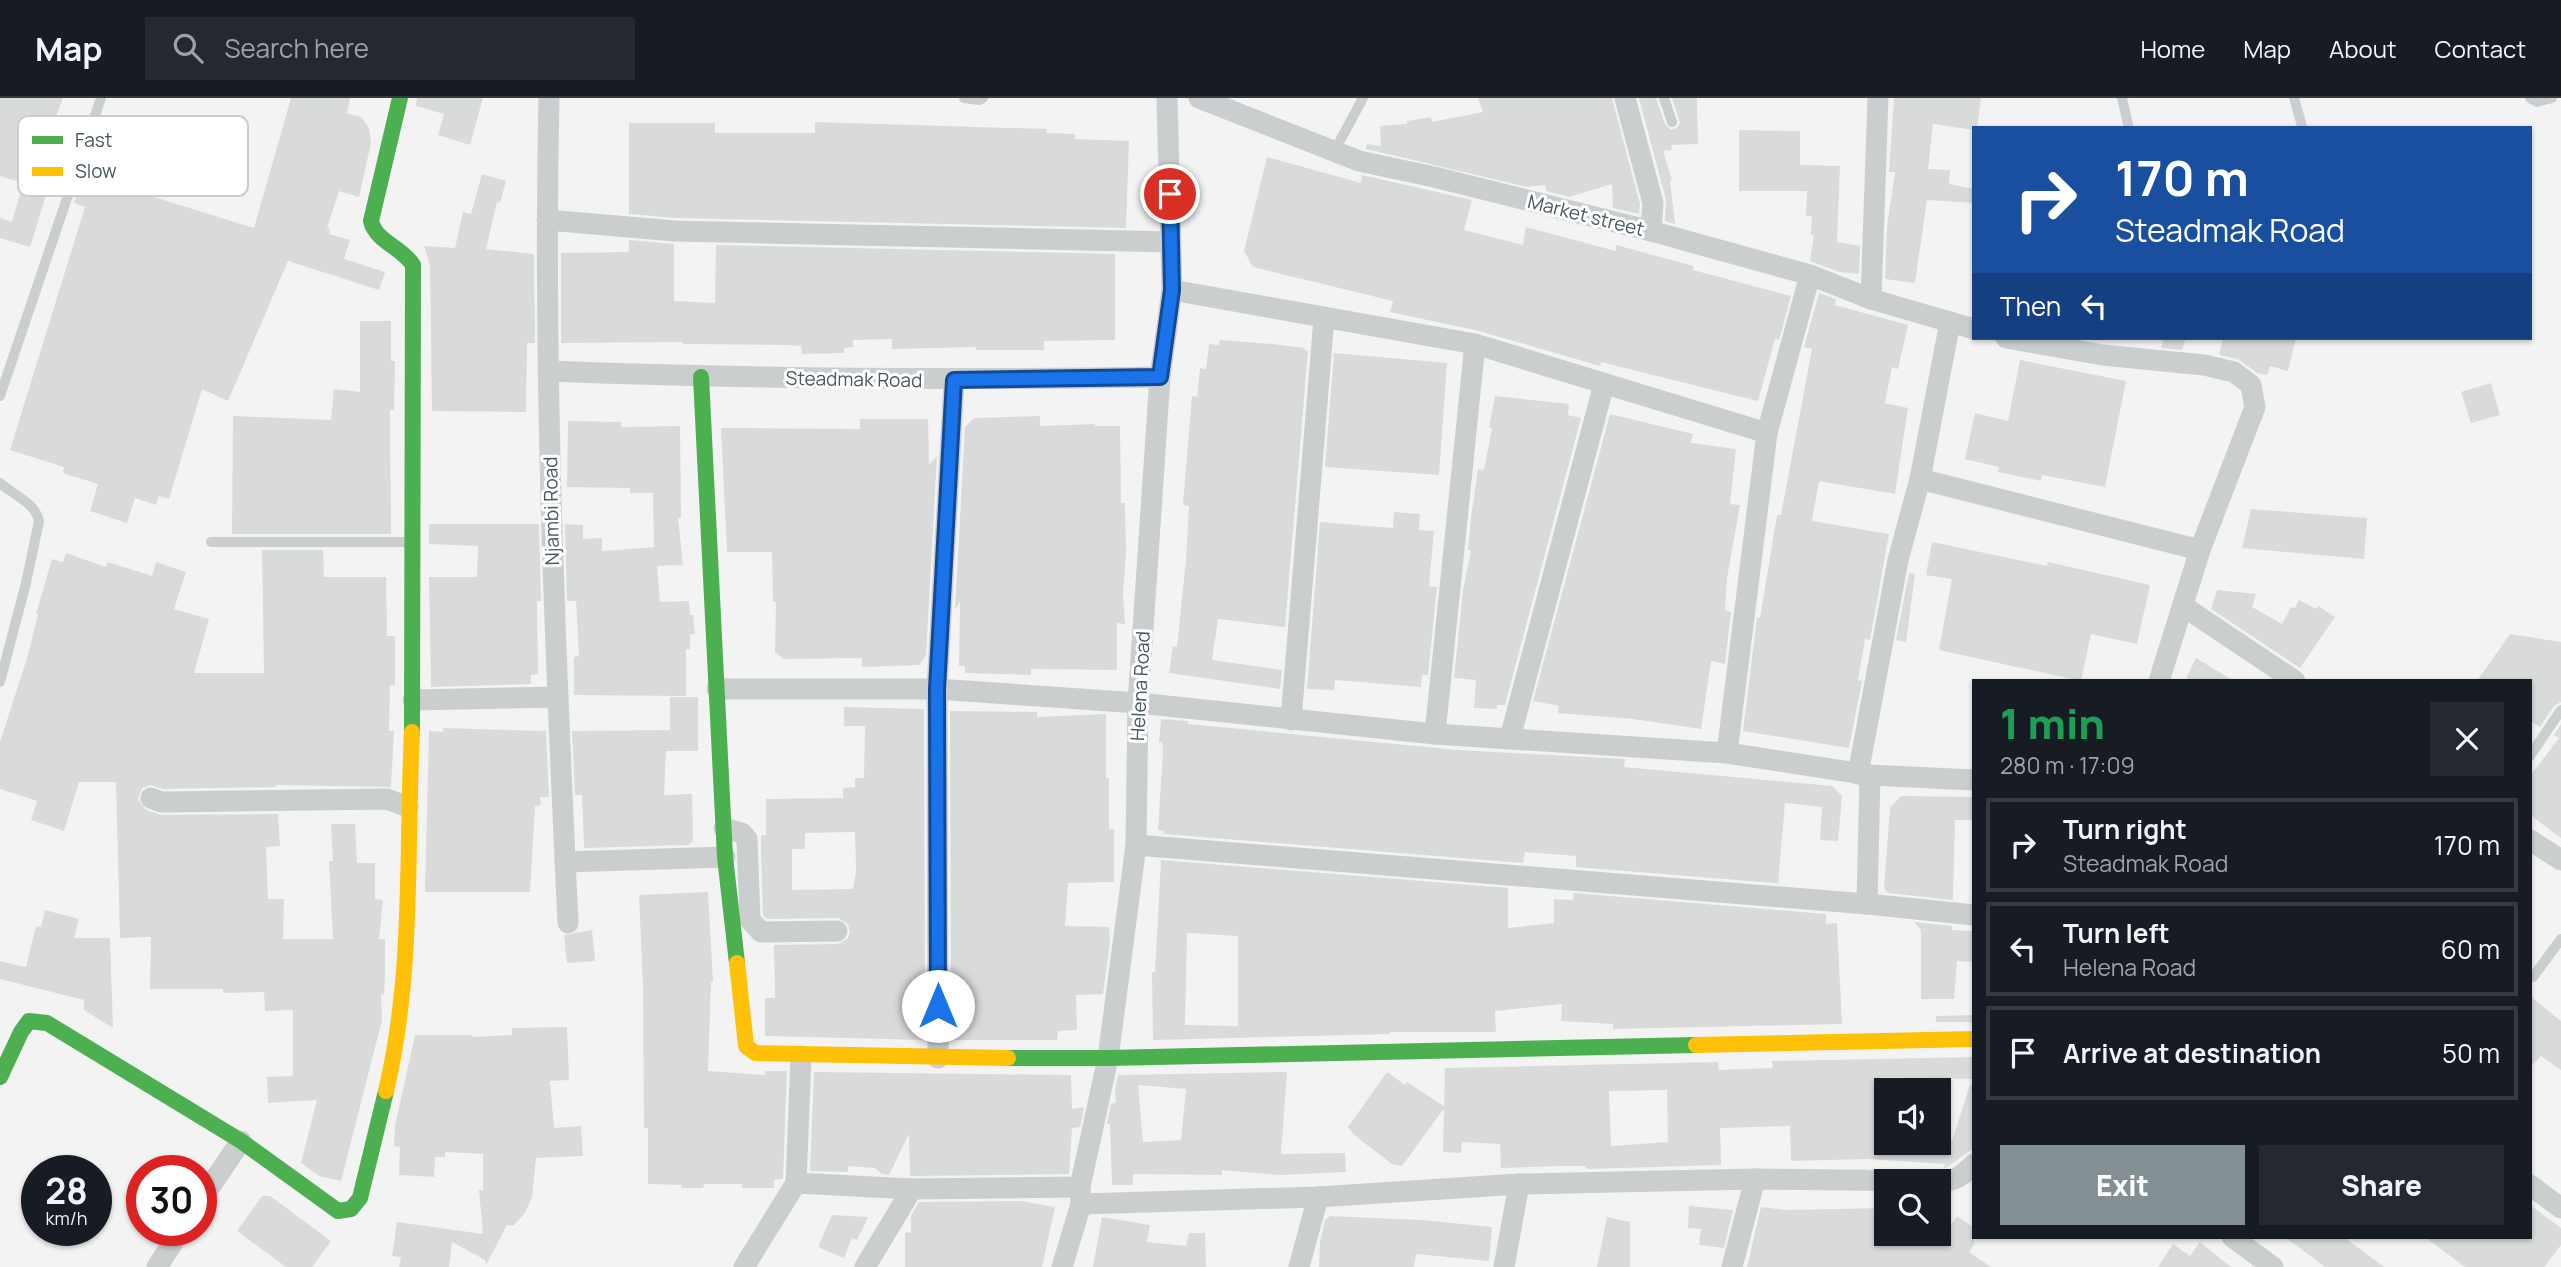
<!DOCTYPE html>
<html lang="en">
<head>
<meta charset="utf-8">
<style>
  :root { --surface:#171b24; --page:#242831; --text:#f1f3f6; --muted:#9ea1a6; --line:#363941; --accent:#848f93 }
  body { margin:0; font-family:Manrope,sans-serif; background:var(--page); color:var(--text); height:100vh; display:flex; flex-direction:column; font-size:26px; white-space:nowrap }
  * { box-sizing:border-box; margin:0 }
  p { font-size:23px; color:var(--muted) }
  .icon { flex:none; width:38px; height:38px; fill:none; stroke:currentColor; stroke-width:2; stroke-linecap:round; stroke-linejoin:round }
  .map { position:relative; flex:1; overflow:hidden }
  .sheet { position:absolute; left:1972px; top:581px; width:560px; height:560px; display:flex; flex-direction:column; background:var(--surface); border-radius:0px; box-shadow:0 2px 5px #0004 }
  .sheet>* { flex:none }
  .banner { position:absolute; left:1972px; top:28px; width:560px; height:214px; border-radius:0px; box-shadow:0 2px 5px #0004; background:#1a4fa0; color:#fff; overflow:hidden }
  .controls { position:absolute; left:1874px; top:980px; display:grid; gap:14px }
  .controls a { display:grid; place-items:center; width:77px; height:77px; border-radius:0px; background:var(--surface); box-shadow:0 2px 5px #0004; font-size:35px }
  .speed { position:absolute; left:21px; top:1057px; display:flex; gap:14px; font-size:35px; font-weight:700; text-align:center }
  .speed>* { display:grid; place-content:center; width:91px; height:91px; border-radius:50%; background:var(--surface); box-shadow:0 2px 5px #0004; line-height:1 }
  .speed small { font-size:18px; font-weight:400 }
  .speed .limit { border:10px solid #d22; background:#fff; color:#111 }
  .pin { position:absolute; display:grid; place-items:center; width:60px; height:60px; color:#fff; margin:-30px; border:4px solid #fff; border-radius:50%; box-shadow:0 2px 7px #0007 }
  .me { position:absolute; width:77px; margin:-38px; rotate:0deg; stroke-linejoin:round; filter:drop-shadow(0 0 5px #0008) }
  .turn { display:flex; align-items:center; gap:24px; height:147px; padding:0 28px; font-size:32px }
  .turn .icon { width:91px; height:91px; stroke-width:2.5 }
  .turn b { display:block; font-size:49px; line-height:60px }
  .then { display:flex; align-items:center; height:66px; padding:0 28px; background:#0003; gap:14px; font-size:26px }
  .round { display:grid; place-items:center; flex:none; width:74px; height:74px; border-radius:0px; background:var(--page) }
  .head { display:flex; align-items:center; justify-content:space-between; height:119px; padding:0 28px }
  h1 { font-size:42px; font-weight:800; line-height:52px; color:#1e9e55 }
  .action { display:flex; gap:14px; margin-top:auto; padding:14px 28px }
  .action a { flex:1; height:80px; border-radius:0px; background:var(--accent); color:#fff; font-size:28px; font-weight:800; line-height:80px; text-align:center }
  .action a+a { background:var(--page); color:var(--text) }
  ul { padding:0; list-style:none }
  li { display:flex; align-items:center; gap:21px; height:94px; margin:0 14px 10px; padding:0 14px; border:4px solid var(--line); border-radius:0px }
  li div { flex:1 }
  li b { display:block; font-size:26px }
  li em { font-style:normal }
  header { display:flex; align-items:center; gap:42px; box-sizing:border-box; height:98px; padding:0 35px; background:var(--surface); border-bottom:2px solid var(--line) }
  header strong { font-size:33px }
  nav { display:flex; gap:38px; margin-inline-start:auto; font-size:24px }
  .search { width:490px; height:63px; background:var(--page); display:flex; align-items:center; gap:18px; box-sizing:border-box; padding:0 24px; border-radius:0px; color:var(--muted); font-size:26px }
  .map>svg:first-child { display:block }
  .building { fill:#d9dbdb; fill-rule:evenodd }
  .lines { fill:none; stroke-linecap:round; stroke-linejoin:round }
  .lane { stroke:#cacecf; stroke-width:10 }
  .street { stroke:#cacecf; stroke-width:21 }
  .fast { stroke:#4caf50; stroke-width:16 }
  .slow { stroke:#ffc107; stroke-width:16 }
  .route-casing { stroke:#114b97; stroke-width:18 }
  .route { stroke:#1a73e8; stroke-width:12 }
  .labels { text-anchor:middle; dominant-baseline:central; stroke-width:6; stroke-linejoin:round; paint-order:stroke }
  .street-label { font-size:19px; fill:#495960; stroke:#fff }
  .key { fill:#fff; stroke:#c8cdcf; stroke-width:2 }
  .key-label { font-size:19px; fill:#495960 }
</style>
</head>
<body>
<header>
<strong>Map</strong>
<div class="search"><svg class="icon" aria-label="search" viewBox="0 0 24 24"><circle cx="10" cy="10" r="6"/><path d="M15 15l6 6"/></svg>Search here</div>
<nav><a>Home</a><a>Map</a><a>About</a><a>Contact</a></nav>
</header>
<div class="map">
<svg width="2561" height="1169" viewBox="0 0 2561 1169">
  <rect width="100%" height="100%" fill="#f3f3f3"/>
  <!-- building -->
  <g class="building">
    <path d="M0,0h63l-9,24 13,5 -11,39 12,5 -9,26 -12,-5 -17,55 -30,-9v-20l12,4 11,-39 -23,-7z"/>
    <path d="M291,0h59l-3,15 14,4 8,11 2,15 -12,54 -20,-6 -12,37 3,1 -1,5 21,6 -6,19 41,13 -6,18 -91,-29 -60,140 -26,-12 -33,110 -10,-3 -3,9 -21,-7 -8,25 -37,-12 8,-27 -35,-11 1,-6 -54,-17 75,-243 -11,-4 8,-25 10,4 1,-4 161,50z"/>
    <path d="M417,0h66l-13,47 -32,-10 6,-21 -28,-8z"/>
    <path d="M1478,0h134l28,106 -1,10 -26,-6 -1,-24 -43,13 -23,-6 -1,-6 -18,2 -161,-38 1,-5 14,2 -1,-20 27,-2v-3l24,-4 1,5 51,-10z"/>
    <path d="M1639,0h17l9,26 6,6 6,-2 3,-5 -8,-25h25l1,46 -27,1 1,5 -9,1 9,29 -2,1 5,43 -10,-3 1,-21z"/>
    <path d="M1894,0h87l-4,30 -3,2 -41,-6 -5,45 22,1 -1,14 25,5v14l-47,-3 -12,83 -30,-4 2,-52 8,-55h-6z"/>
    <path d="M815,24l232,7v4l28,1v5l54,2 -3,87 -450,-10 -47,-4v-91h86v10h100z"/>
    <path d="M1739,32l61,1v34l40,1 -3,76 23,4 -1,28 -20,-2 -29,-11 4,-26h-3l1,-19h-6l1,-25h-68z"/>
    <path d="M1267,59l94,26 1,-8 110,25 -8,30 59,15 3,-18 90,24v-6l78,21 -1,4 98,26 -12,44 -4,-1 -17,62 -157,-39 -1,4 -121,-35 -89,-19 3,-11 -140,-34 -9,-16z"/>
    <path d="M482,76l24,7 -6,22 -3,-1 -11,47 48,5 1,89h-8l-1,69 -94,-1 -2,-146 -6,-19 31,2 8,-36 8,2z"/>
    <path d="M629,142l45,4v57l41,2 1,-58 399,9v86l-71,1v9h-68v-3l-84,2v-10l-39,1v7l-9,1v5l-42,1 -1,-8 -16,-1 -102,-1v-2l-122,1v-90l68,-1z"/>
    <path d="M1819,195l17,6 -1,6 73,20 -10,44 -6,-2 -7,36 23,5 -13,86 -76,-13 -7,40 77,13 -19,106 -5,-1 -7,41 4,1 -13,67 -106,-17 14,-114 3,1 17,-103h4l31,-166 -8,-2z"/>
    <path d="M360,223h31v40h4l-1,49h-4l1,124h-159l1,-118 98,4 3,-31 26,3z"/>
    <path d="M2164,240h22l-4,12 -21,-2z"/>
    <path d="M2223,240h73l-8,33 -18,-5 -3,9 -10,-2 -19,-14 -19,-4z"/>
    <path d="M1220,242l53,4 32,4 -1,2 4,1 -23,276 -67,-8 -6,41 70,10 -2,19 -111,-16 4,-27 4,1 9,-87 3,-54 -6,-1 9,-109 5,1 3,-29 6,1 3,-25 10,1z"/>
    <path d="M1334,255l113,10 -8,112 -114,-8z"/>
    <path d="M2020,262l106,21 -21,106 -63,-12 -1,6 -43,-9 1,-5 -34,-8 10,-46 33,8z"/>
    <path d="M2491,285l9,32 -29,8 -10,-31z"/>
    <path d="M1495,298l74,8 -1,11 13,3 -76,287h-8v4l-23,-1 2,-28 -22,-2 9,-88 8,-40h-3l3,-32 7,-49 6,1 8,-42h-3z"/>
    <path d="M1610,316l83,20 -2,9 45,6 -6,55 10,1 -13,73 -2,32 6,2 -6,52 -14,-3 -10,68 -68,-10 -75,-6 1,-7 -26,-5z"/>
    <path d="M1040,318v10l55,-2v2h25l1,77h4l1,48 -3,44 2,29 -8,-1v47l-86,-1v6l-66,-2v-7h-6l1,-64 -5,8 10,-183 9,-9z"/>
    <path d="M860,321h68l1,46 8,-9 -11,199 -7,10 -57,2v-9l-79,1 -8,-7 1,-50h-3l-1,-50h-45l-6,-124 139,1z"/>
    <path d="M568,323l53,1v5l59,-1 1,92h-3l5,47 -26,1 3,36 29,-1 1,14h3l2,19h-5v15h-4v47l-112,-1v-38l5,-1 -3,-55h-9l-2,-77 18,1v14l19,-1v13l52,-4 -1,-54h-23v-5l-63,-1z"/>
    <path d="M2251,411l116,9 -3,41 -122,-11z"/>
    <path d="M1394,414l26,2 -1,16 15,1 -5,55 8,1 -9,88h-6l-1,12 -86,-7 -1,10 -27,-1 13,-167 73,6z"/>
    <path d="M429,426h110l2,77h-4l1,73 -7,1v9l-100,3 -2,-110h48l1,-31 -49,-2z"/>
    <path d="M1932,444l115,24 1,-4 102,23 -13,59 -46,-10 -10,47 -142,-31 13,-71 -26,-4z"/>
    <path d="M262,452h61l1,27h62l1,59h8v49h-5l-1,46h5l-3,56 -115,-2v2l-113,2 -13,-4 -8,3 -4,11 8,11 15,5 117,-1 2,32 -14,1 2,52h16l-1,40h50l-4,-78h4l-2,-37h24l2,39h18v36l8,1 -4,39h6v36l-1,20 -3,-1 1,26 -41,161 -22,-5 -18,-13 16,-63 -49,3 -1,-26 26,-1v-66l-28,1 -1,-19 -41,1v-4h-73l1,-52 -31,1 -4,-156h-37l-15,49 -33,-11 6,-19 -37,-12v-47l28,-87 10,-40 -2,-1 16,-55 11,3 3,-9 40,14 2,-5 44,14 4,-14 30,10 -12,37 35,10 -15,54h70z"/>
    <path d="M1909,475l6,1 -9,68 -10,-2z"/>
    <path d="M2217,492l39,4 -4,13 30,17 9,-17 4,1 4,-8 17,9 2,-3 17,11 -35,51 -89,-59z"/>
    <path d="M2510,536l51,8v60l-7,4 -14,21 -10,-6v-40h-53z"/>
    <path d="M2196,560l38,23h-49z"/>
    <path d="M670,599h28v54h-32l-2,44 28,-1 1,47 -5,4 -104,3 -2,-53h-7l-3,-64 98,-1z"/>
    <path d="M844,609l80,2 1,331 -160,-4v-38h10l-1,-53 64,-1 10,-6 2,-6 -2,-8 -10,-6 -71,1 -4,-4 -2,-65v-15h5v-36l77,-1v-10l12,-1v-9h9l1,-52h-21zM855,734l1,39 -3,18 -61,1v-41h13v-16z"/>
    <path d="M950,613l87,1v5l69,-3v64h3v51h5v53l-46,1 -3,43 44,1 1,15 -7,52 -27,1 1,35 -19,1 -1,9h-106z"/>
    <path d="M1161,621l27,2v3l270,26 167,9 -1,8 208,19 10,10 -4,45 -18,-1 2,-33 -37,-4 -7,80 8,1 -210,-17v-11l-51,-4 -2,11 -360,-29 1,-3 -6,-1 5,-79 -1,-9h-3z"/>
    <path d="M2561,626v114l-31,-23v-39l29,-38 -5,-3z"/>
    <path d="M443,630l103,3 3,66h-9l1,8 -6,1 -5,86h-105l4,-161 14,1z"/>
    <path d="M1901,698l73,1v23h-19l-2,80 -65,-7 -4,-5 6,-80z"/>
    <path d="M1161,762l347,28v40l46,-5v-24l19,1 1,-7 252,21v10l11,-1 5,101 -229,5v-5l-52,-3 1,-17 -67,7 1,21h-106v2l-237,6 -1,-68h3zM1187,835l51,3v90l-53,-1z"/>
    <path d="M708,794l5,89 -2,1 -3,89 57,4v-4h22l-4,108 -9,1v8h-32v-4h-38l-1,4h-22l1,-3 -34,-1v-56h-4l-1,-142 -4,-91z"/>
    <path d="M45,812l34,9 -5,19h36l3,90 -29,-18v-10l-84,-21v-18l26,6 10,-41 5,1z"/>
    <path d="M1914,824l38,4v4l22,1v31l-17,-1 -3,38h-33v-69z"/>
    <path d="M592,832l3,31 -28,2 -3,-28z"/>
    <path d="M2530,898l31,25v49l-20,-14 -11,11z"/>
    <path d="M1974,917v7h-38v-6z"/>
    <path d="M567,929l2,53 -19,1 4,47 27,-2 2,30 -47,2 -4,39 -7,16 -12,13 -6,-1 -21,40 -1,-5 -33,-18 -3,25h-50l2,-10 -9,-1 5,-34 86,12 -4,-44h4v-36l-38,-2v5h-10l-1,20 -35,-2 1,-28 -6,-1 1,-20 20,-91h57v2l40,-2v-7z"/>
    <path d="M1974,959v22l-93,-2 2,62h3v4l66,-2 18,-56 4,1v62l-27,19 -3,1 1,-4 -79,-5 -75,2 -1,-35 -70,2 1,37 -134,4 -2,-3h-26l-58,2 -1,-24 -38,-2 -1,11 -18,-1 2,-84 273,-6 1,8 54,-2 -1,-7zM1667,992l1,52 -57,4 -2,-55z"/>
    <path d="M814,974l257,3 1,34 12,-2 -4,20 -8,1 -3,46 -159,2 -1,-42 -20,41 -7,-1 -7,-6 -27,-2v6l-38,-1z"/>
    <path d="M1287,974l-6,82 64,-1 1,19 -66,3 -58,-5v5l-89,-1v11h-21l-2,-61h-3l4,-20 5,-1 -1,-13 3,-15zM1138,987l48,4 -5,51 -38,2z"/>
    <path d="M1387,974l18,13 2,-3 38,25 -43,59 -10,-2 -38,-29 -6,-8z"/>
    <path d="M262,1098h8l61,45 -19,26h-26l-49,-36z"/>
    <path d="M1020,1103l35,6 -13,60h-137v-34l6,-1v-16l8,-14z"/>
    <path d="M2530,1107l31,23v17l-17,22h-79l-40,-30h105z"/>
    <path d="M1689,1108l44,4 -9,38 -25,-3 2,-16 -13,-1z"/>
    <path d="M1761,1109l25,3 100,-2v26h17l25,7 5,-7 6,-1 4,3 14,-20 17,12v17l-5,7 22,15h-244z"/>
    <path d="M832,1117l36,2 -11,23 -5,-2 -8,20 -26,-11z"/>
    <path d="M1330,1118l92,4 70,7 -3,34 -73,-7 -2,13h-95l1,-25 5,-22z"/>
    <path d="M1102,1119l48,8 -3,17 39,4 3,-13h16l1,34h-113z"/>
    <path d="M1607,1119l23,5v45h-33z"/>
    <path d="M2285,1139h59l40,30h-59z"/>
    <path d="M2200,1144l31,25h-73l15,-23 17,12z"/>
  </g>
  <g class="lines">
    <!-- lane -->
    <g class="lane">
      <path d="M964,0l15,2 4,-2"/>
      <path d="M1664,0l8,24"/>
      <path d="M2122,0l6,26"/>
      <path d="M2294,0l8,28"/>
      <path d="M2530,0l7,4 15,-4"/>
      <path d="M1334,54l29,-54"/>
      <path d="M0,298l101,-298"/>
      <path d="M0,385c13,12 35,19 39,38l-13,62 -26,99"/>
      <path d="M211,444h197"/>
      <path d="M2530,658l31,-46"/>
      <path d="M2533,879l28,-38"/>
    </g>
    <!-- street -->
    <g class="street">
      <path d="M549,0c-6,275 6,550 19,825"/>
      <path d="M1199,0l160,63 75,16 217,54 159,44 61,24 103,30"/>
      <path d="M1625,0l28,105 -2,28"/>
      <path d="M547,122l128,11 496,11"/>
      <path d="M1172,192l303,54 292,89"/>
      <path d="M1871,201l7,-201"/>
      <path d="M2006,240l97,17 101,10 30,7 17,13 4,22 -55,143 -41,131"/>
      <path d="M548,273c204,8 408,9 612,6"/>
      <path d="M1920,381l280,71"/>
      <path d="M2183,508l112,75"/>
      <path d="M717,591h220l201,14 297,31 292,19 143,22 104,5"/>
      <path d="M413,602l144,-3"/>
      <path d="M1291,622l33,-402"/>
      <path d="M1435,636l40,-390"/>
      <path d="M1510,640l94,-354"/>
      <path d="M1727,655l40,-320 43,-158"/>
      <path d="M1858,676l40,-214 22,-81 30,-157"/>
      <path d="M151,700l10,4 226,-3 21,8"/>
      <path d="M724,730l18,5 5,6 3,81 11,12 76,-1"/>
      <path d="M2530,742l31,20"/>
      <path d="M1136,747l731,59 107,11"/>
      <path d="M565,764l160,-5"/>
      <path d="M1867,806l3,-129"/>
      <path d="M938,960l-1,-369 17,-308"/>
      <path d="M1939,1083c16,1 24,-6 35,-17"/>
      <path d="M796,1085l5,-127"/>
      <path d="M2530,1087l31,23"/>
      <path d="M201,1102l40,-59"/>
      <path d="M1081,1106l237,-7 201,-13 236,-5 175,2"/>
      <path d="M2232,1139l41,30"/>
      <path d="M157,1169l24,-37"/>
      <path d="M744,1169l52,-84 116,6 168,-2"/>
      <path d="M865,1169l47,-78"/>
      <path d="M1062,1169l19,-63 -1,-17 28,-129 28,-213 2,-142 22,-326 12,-87 -5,-192"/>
      <path d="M1299,1169l19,-70"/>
      <path d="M1504,1169l15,-83"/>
      <path d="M1732,1169l23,-88"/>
    </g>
    <!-- fast -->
    <g class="fast">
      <path d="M400,0l-29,123c5,21 31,26 42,44l-1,467"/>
      <path d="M701,279l24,480 12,106"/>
      <path d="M1008,960h100l588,-13"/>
      <path d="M0,979l21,-45 8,-11 18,2 194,118 97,70 13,-2 9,-11 26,-107"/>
    </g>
    <!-- slow -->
    <g class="slow">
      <path d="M737,865l9,83 9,7 253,5"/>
      <path d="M1696,947l278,-6"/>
      <path d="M386,993c28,-117 20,-239 26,-359"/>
    </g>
  </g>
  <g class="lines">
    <!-- route casing -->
    <g class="route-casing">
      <path id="route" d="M938,908l-1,-317 17,-309 206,-3 12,-87 -2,-96"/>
    </g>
    <!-- route -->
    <use href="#route" class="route"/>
  </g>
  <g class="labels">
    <!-- street labels -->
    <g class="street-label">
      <text transform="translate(1586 117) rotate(14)">Market street</text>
      <text transform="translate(854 281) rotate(1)">Steadmak Road</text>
      <text transform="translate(551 413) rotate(-91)">Njambi Road</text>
      <text transform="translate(1140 588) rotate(-87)">Helena Road</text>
    </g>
  </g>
  <!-- legend -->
  <rect x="18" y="18" width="230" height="80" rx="10" class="key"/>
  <rect x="32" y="38" width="31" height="8" fill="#4caf50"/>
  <rect x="32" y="69" width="31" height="9" fill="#ffc107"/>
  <g class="key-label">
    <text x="75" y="49">Fast</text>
    <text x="75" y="80">Slow</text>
  </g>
</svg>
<div class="controls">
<a><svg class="icon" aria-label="sound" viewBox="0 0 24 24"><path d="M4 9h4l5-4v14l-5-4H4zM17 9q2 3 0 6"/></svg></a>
<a><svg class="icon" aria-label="search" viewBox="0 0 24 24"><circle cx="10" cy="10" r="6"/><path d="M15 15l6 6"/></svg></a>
</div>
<div class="speed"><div>28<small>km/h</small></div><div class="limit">30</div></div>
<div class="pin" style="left:1170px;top:96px;background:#d93025"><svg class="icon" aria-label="arrive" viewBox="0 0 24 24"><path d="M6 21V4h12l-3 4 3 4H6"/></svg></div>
<svg class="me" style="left:938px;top:908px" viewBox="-20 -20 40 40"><circle r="19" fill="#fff"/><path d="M0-13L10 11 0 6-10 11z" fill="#1a73e8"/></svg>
<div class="banner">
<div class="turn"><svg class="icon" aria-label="right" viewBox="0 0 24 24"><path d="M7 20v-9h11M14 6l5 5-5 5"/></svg><div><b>170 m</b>Steadmak Road</div></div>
<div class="then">Then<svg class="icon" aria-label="left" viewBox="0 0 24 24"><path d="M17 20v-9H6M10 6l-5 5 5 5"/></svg></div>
</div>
<section class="sheet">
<div class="head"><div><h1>1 min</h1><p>280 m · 17:09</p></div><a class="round"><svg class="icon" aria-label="close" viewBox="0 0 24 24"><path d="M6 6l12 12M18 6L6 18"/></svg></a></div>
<ul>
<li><svg class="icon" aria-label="right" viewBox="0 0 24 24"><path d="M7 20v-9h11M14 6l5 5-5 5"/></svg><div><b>Turn right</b><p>Steadmak Road</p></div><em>170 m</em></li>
<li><svg class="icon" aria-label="left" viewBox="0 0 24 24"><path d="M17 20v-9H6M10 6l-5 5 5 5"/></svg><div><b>Turn left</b><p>Helena Road</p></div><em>60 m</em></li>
<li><svg class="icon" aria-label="arrive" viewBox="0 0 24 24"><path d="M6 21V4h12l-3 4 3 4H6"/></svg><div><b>Arrive at destination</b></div><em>50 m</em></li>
</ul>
<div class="action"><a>Exit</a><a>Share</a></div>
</section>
</div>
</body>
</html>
